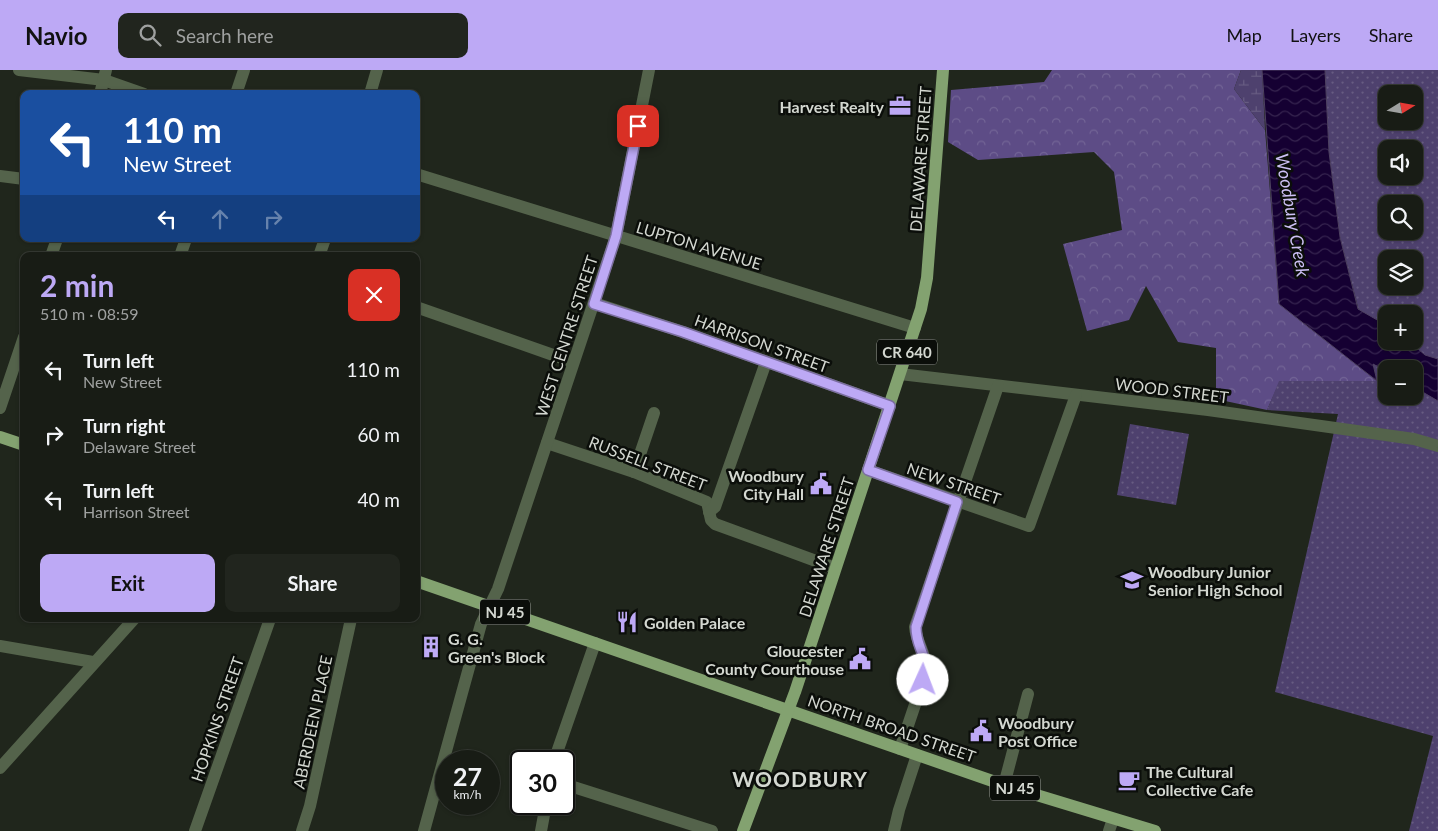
<!DOCTYPE html>
<html lang="en">
<head>
<meta charset="utf-8">
<style>
  :root { --surface:#181c15; --page:#21251e; --text:#f1f3f6; --muted:#9fa1a0; --line:#363a34; --accent:#bda9f5 }
  body { margin:0; font-family:Lato,sans-serif; background:var(--page); color:var(--text); height:100vh; display:flex; flex-direction:column; font-size:19px; white-space:nowrap }
  * { box-sizing:border-box; margin:0 }
  p { font-size:16px; color:var(--muted) }
  .icon { flex:none; width:28px; height:28px; fill:none; stroke:currentColor; stroke-width:2; stroke-linecap:round; stroke-linejoin:round }
  .map { position:relative; flex:1; overflow:hidden }
  .panel { position:absolute; left:20px; top:182px; width:400px; height:370px; display:flex; flex-direction:column; background:var(--surface); border-radius:10px; box-shadow:0 1px 4px #0004,0 0 0 1px var(--line) }
  .panel>* { flex:none }
  .banner { position:absolute; left:20px; top:20px; width:400px; height:152px; border-radius:10px; box-shadow:0 1px 4px #0004,0 0 0 1px var(--line); background:#1a4fa0; color:#fff; overflow:hidden }
  .needle { width:32px; rotate:79deg }
  .fabs { position:absolute; left:1378px; top:15px; display:grid; gap:10px }
  .fabs a { display:grid; place-items:center; width:45px; height:45px; border-radius:10px; background:var(--surface); box-shadow:0 1px 4px #0004,0 0 0 1px var(--line); font-size:25px }
  .speed { position:absolute; left:435px; top:680px; display:flex; gap:10px; font-size:25px; font-weight:700; text-align:center }
  .speed>* { display:grid; place-content:center; width:65px; height:65px; border-radius:50%; background:var(--surface); box-shadow:0 1px 4px #0004,0 0 0 1px var(--line); line-height:1 }
  .speed small { font-size:12px; font-weight:400 }
  .speed .limit { border:2px solid #111; border-radius:8px; background:#fff; color:#111 }
  .pin { position:absolute; display:grid; place-items:center; width:42px; height:42px; color:#fff; margin:-21px; border-radius:10px; box-shadow:0 2px 8px #0006 }
  .me { position:absolute; width:55px; margin:-28px; rotate:2deg; stroke-linejoin:round; filter:drop-shadow(0 0 4px #0008) }
  .turn { display:flex; align-items:center; gap:18px; height:105px; padding:0 20px; font-size:22px }
  .turn .icon { width:65px; height:65px; stroke-width:2.5 }
  .turn b { display:block; font-size:35px; line-height:42px }
  .lanes { display:flex; align-items:center; height:48px; padding:0 20px; background:#0003; justify-content:center; gap:25px; direction:ltr }
  .lanes .off { opacity:.35 }
  .round { display:grid; place-items:center; flex:none; width:52px; height:52px; border-radius:10px; background:var(--page) }
  .overview { display:flex; align-items:center; justify-content:space-between; height:85px; padding:0 20px }
  h1 { font-size:30px; font-weight:700; line-height:38px; color:var(--accent) }
  .button { display:flex; gap:10px; margin-top:auto; padding:10px 20px }
  .button a { flex:1; height:58px; border-radius:10px; background:var(--accent); color:#111; font-size:20px; font-weight:700; line-height:58px; text-align:center }
  .button a+a { background:var(--page); color:var(--text) }
  ul { padding:0; list-style:none }
  li { display:flex; align-items:center; gap:15px; height:65px; padding:0 20px }
  li div { flex:1 }
  li b { display:block; font-size:19px }
  li em { font-style:normal }
  header { display:flex; align-items:center; gap:30px; box-sizing:border-box; height:70px; padding:0 25px; background:var(--accent); color:#111 }
  header strong { font-size:24px }
  nav { display:flex; gap:28px; margin-inline-start:auto; font-size:18px }
  .search { width:350px; height:45px; background:var(--page); display:flex; align-items:center; gap:12px; box-sizing:border-box; padding:0 18px; border-radius:10px; color:var(--muted); font-size:19px }
  .map>svg:first-child { display:block }
  .forest { fill:url(#forest-crowns) }
  .wetland { fill:url(#wetland-marsh) }
  .park { fill:url(#park-dots); fill-rule:evenodd }
  .water { fill:url(#water-waves); stroke:#4e4162 }
  .lines { fill:none; stroke-linecap:round; stroke-linejoin:round }
  .minor { stroke:#54634b; stroke-width:12 }
  .major { stroke:#83a270; stroke-width:12 }
  .route-casing { stroke:#7b6e9f; stroke-width:12 }
  .route { stroke:#bda9f5; stroke-width:9 }
  .labels { text-anchor:middle; dominant-baseline:central; stroke-width:5; stroke-linejoin:round; paint-order:stroke }
  .shield { fill:#0b0e0a; stroke:#989b95; stroke-width:1 }
  .shield-label { font-size:15px; font-weight:bold; fill:#d4d8d1 }
  .poi-label { font-size:16px; font-weight:bold; fill:#d4d8d1; stroke:#0b0e0a; text-anchor:start }
  .street-label { font-size:16px; fill:#d4d8d1; stroke:#0b0e0a }
  .water-label { font-size:18px; font-style:italic; fill:#ccbff4; stroke:#0b0e0a }
  .district-label { font-size:21px; font-weight:bold; letter-spacing:1px; fill:#d4d8d1; stroke:#0b0e0a }
</style>
</head>
<body>
<header>
<strong>Navio</strong>
<div class="search"><svg class="icon" aria-label="search" viewBox="0 0 24 24"><circle cx="10" cy="10" r="6"/><path d="M15 15l6 6"/></svg>Search here</div>
<nav><a>Map</a><a>Layers</a><a>Share</a></nav>
</header>
<div class="map">
<svg width="1438" height="761" viewBox="0 0 1438 761">
  <defs>
    <pattern id="forest-crowns" width="20" height="18" patternUnits="userSpaceOnUse" patternTransform="scale(1.25)"><rect width="20" height="18" fill="#5d4c86"/><path d="M2 6a3 3 0 1 1 6 0M12 15a3 3 0 1 1 6 0" fill="none" stroke="#736596"/></pattern>
    <pattern id="wetland-marsh" width="20" height="14" patternUnits="userSpaceOnUse" patternTransform="scale(1.25)"><rect width="20" height="14" fill="#4e416e"/><path d="M1 5h8M5 5V1M11 12h8M15 12V8" fill="none" stroke="#675c82"/></pattern>
    <pattern id="park-dots" width="8" height="8" patternUnits="userSpaceOnUse" patternTransform="scale(1.25)"><rect width="8" height="8" fill="#4e416e"/><path d="M2 2h.1M6 6h.1" fill="none" stroke="#675c82" stroke-width="1.8" stroke-linecap="round"/></pattern>
    <pattern id="water-waves" width="16" height="10" patternUnits="userSpaceOnUse" patternTransform="scale(1.25)"><rect width="16" height="10" fill="#150032"/><path d="M0 5q4-4 8 0t8 0" fill="none" stroke="#36244f"/></pattern>
  </defs>
  <rect width="100%" height="100%" fill="#20261c"/>
  <!-- forest -->
  <path class="forest" d="M1052,0h189l-7,19 31,41 14,174 98,77h-97l-13,29 -51,-11v-51l-38,-6 -32,-56 -17,34 -42,11 -24,-87 59,-14 -8,-58 -20,-20 -116,8 -30,-18 3,-52 93,-8z"/>
  <!-- wetland -->
  <path class="wetland" d="M1241,0h21l3,60 -31,-41z"/>
  <!-- park -->
  <g class="park">
    <path d="M1325,0h113v761h-29l24,-95 -158,-44 63,-278 -71,-4 12,-29h98l-37,-144 -11,-85zM1386,24h28v27h-28zM1386,79h28v27h-28zM1386,134h28v27h-28zM1386,189h28v27h-28zM1386,244h28v27h-28zM1386,299h28v27h-28z"/>
    <path d="M1130,354l59,10 -13,71 -59,-10z"/>
  </g>
  <!-- water -->
  <path class="water" d="M1262,0h63l4,82 11,85 18,72 28,16v16h23l16,14 13,4v42l-24,-14v-18h-28v2l-13,-7 4,17 -98,-77z"/>
  <g class="lines">
    <!-- minor -->
    <g class="minor">
      <path d="M19,0l85,10 40,14"/>
      <path d="M100,24l6,-24"/>
      <path d="M236,24l8,-24"/>
      <path d="M370,24l7,-24"/>
      <path d="M416,104l499,154"/>
      <path d="M0,106l24,3"/>
      <path d="M51,186l6,-17"/>
      <path d="M180,186l6,-17"/>
      <path d="M319,186l6,-17"/>
      <path d="M594,233l89,29 207,74"/>
      <path d="M416,237l157,55"/>
      <path d="M900,304l308,36 206,29 24,7"/>
      <path d="M0,338l24,-71"/>
      <path d="M547,373l87,29 73,30 4,18 4,4 120,44"/>
      <path d="M868,400l161,56 47,-131"/>
      <path d="M634,402l20,-59"/>
      <path d="M709,442l6,-5 51,-145"/>
      <path d="M0,576l93,16"/>
      <path d="M900,679l27,-80c-1,-15 -11,-27 -12,-42l83,-241"/>
      <path d="M554,691l41,-118"/>
      <path d="M0,698l134,-149"/>
      <path d="M564,714l148,47"/>
      <path d="M1004,715l24,-91"/>
      <path d="M195,761l75,-212"/>
      <path d="M302,761l8,-25 41,-187"/>
      <path d="M424,761l57,-207 17,-35 118,-353 33,-166"/>
      <path d="M541,761l5,-27"/>
      <path d="M894,761l5,-21 18,-55"/>
      <path d="M1109,761l4,-12"/>
    </g>
    <!-- major -->
    <g class="major">
      <path d="M0,367l24,8"/>
      <path d="M416,511l588,204 151,46"/>
      <path d="M743,761l52,-139 126,-383 6,-31 16,-208"/>
    </g>
  </g>
  <g class="lines">
    <!-- route casing -->
    <g class="route-casing">
      <path id="route" d="M638,56l-22,110 -22,68 89,28 207,74 -22,64 89,32 -41,125c0,23 14,28 7,53"/>
    </g>
    <!-- route -->
    <use href="#route" class="route"/>
  </g>
  <!-- icons -->
  <defs>
    <g id="office-bare" transform="scale(1.725)"><path d="M-6-3h4V-5.5h4V-3h4V5H-6ZM-1-4.5V-3h2v-1.5ZM-6 0V1H6V0Z" fill="#bda9f5" stroke="#0b0e0a" stroke-width="2.5" paint-order="stroke"/></g>
    <g id="civic-bare" transform="scale(1.725)"><path d="M-.6-6.5H3V-4.5H.6V-3L4-1V1h2V6H-6V1h2V-1L-.6-3ZM-1.2 2.5V6h2.4V2.5Z" fill="#bda9f5" stroke="#0b0e0a" stroke-width="2.5" paint-order="stroke"/></g>
    <g id="school-bare" transform="scale(1.725)"><path d="M0-5L7-2L0 1L-7-2ZM-4 1L0 2.5L4 1V4Q0 6-4 4Z" fill="#bda9f5" stroke="#0b0e0a" stroke-width="2.5" paint-order="stroke"/></g>
    <g id="restaurant-bare" transform="scale(1.725)"><path d="M-5-6h1v4h1v-4h1v4h1v-4h1v5L-1.5 .5V6h-2V.5L-5-1ZM5-6V6H3V1.5H1.5Q1.5-4 5-6Z" fill="#bda9f5" stroke="#0b0e0a" stroke-width="2.5" paint-order="stroke"/></g>
    <g id="building-bare" transform="scale(1.725)"><path d="M-4-6H4V6H1V3H-1V6H-4ZM-2.5-4.3h1.7v1.8h-1.7ZM.8-4.3h1.7v1.8H.8ZM-2.5-1h1.7V.8h-1.7ZM.8-1h1.7V.8H.8Z" fill="#bda9f5" stroke="#0b0e0a" stroke-width="2.5" paint-order="stroke"/></g>
    <g id="cafe-bare" transform="scale(1.725)"><path d="M-5.5-4.5H6V0H3Q3 3.5 0 3.5H-2.5Q-5.5 3.5-5.5 0ZM3-3.2v2h1.7v-2ZM-6 4.5H4V6H-6Z" fill="#bda9f5" stroke="#0b0e0a" stroke-width="2.5" paint-order="stroke"/></g>
  </defs>
  <g fill-rule="evenodd">
    <use href="#office-bare" x="900" y="36"/>
    <use href="#civic-bare" x="821" y="414"/>
    <use href="#school-bare" x="1132" y="510"/>
    <use href="#restaurant-bare" x="627" y="552"/>
    <use href="#building-bare" x="431" y="577"/>
    <use href="#civic-bare" x="860" y="589"/>
    <use href="#civic-bare" x="981" y="661"/>
    <use href="#cafe-bare" x="1129" y="710"/>
  </g>
  <g class="labels">
    <!-- shield labels -->
    <g class="shield">
      <rect x="877" y="269.5" width="60" height="25" rx="4"/>
      <rect x="480" y="529.5" width="50" height="25" rx="4"/>
      <rect x="990" y="705.5" width="50" height="25" rx="4"/>
    </g>
    <g class="shield-label">
      <text x="907" y="282">CR 640</text>
      <text x="505" y="542">NJ 45</text>
      <text x="1015" y="718">NJ 45</text>
    </g>
    <!-- poi labels -->
    <g class="poi-label">
      <text x="884" y="36" text-anchor="end">Harvest Realty</text>
      <text x="804" y="405" text-anchor="end">Woodbury<tspan x="804" dy="18">City Hall</tspan></text>
      <text x="1148" y="501">Woodbury Junior<tspan x="1148" dy="18">Senior High School</tspan></text>
      <text x="644" y="552">Golden Palace</text>
      <text x="448" y="568">G. G.<tspan x="448" dy="18">Green's Block</tspan></text>
      <text x="844" y="580" text-anchor="end">Gloucester<tspan x="844" dy="18">County Courthouse</tspan></text>
      <text x="998" y="652">Woodbury<tspan x="998" dy="18">Post Office</tspan></text>
      <text x="1146" y="701">The Cultural<tspan x="1146" dy="18">Collective Cafe</tspan></text>
    </g>
    <!-- street labels -->
    <g class="street-label">
      <text transform="translate(920 89) rotate(-86)">DELAWARE STREET</text>
      <text transform="translate(699 175) rotate(17)">LUPTON AVENUE</text>
      <text transform="translate(566 266) rotate(-72)">WEST CENTRE STREET</text>
      <text transform="translate(762 273) rotate(20)">HARRISON STREET</text>
      <text transform="translate(1172 320) rotate(7)">WOOD STREET</text>
      <text transform="translate(648 393) rotate(21)">RUSSELL STREET</text>
      <text transform="translate(954 413) rotate(19)">NEW STREET</text>
      <text transform="translate(826 477) rotate(-72)">DELAWARE STREET</text>
      <text transform="translate(217 649) rotate(-71)">HOPKINS STREET</text>
      <text transform="translate(312 652) rotate(-78)">ABERDEEN PLACE</text>
      <text transform="translate(892 658) rotate(19)">NORTH BROAD STREET</text>
    </g>
    <!-- water labels -->
    <g class="water-label">
      <text transform="translate(1293 145) rotate(80)">Woodbury Creek</text>
    </g>
    <!-- district labels -->
    <g class="district-label">
      <text x="800" y="708">WOODBURY</text>
    </g>
  </g>
</svg>
<div class="fabs">
<a><svg class="needle" viewBox="-14 -14 28 28"><path d="M0-13l5 13h-10z" fill="#e53935"/><path d="M0 13l5-13h-10z" fill="#9fa1a0"/></svg></a>
<a><svg class="icon" aria-label="sound" viewBox="0 0 24 24"><path d="M4 9h4l5-4v14l-5-4H4zM17 9q2 3 0 6"/></svg></a>
<a><svg class="icon" aria-label="search" viewBox="0 0 24 24"><circle cx="10" cy="10" r="6"/><path d="M15 15l6 6"/></svg></a>
<a><svg class="icon" aria-label="layers" viewBox="0 0 24 24"><path d="M12 4l9 5-9 5-9-5zM3 14l9 5 9-5"/></svg></a>
<a>+</a>
<a>−</a>
</div>
<div class="speed"><div>27<small>km/h</small></div><div class="limit">30</div></div>
<div class="pin" style="left:638px;top:56px;background:#d93025"><svg class="icon" aria-label="arrive" viewBox="0 0 24 24"><path d="M6 21V4h12l-3 4 3 4H6"/></svg></div>
<svg class="me" style="left:923px;top:610px" viewBox="-20 -20 40 40"><circle r="19" fill="#fff"/><path d="M0-13L10 11 0 6-10 11z" fill="#bda9f5"/></svg>
<div class="banner">
<div class="turn"><svg class="icon" aria-label="left" viewBox="0 0 24 24"><path d="M17 20v-9H6M10 6l-5 5 5 5"/></svg><div><b>110 m</b>New Street</div></div>
<div class="lanes"><svg class="icon" aria-label="left" viewBox="0 0 24 24"><path d="M17 20v-9H6M10 6l-5 5 5 5"/></svg><svg class="icon off" aria-label="ahead" viewBox="0 0 24 24"><path d="M12 20V5M6 11l6-6 6 6"/></svg><svg class="icon off" aria-label="right" viewBox="0 0 24 24"><path d="M7 20v-9h11M14 6l5 5-5 5"/></svg></div>
</div>
<section class="panel">
<div class="overview"><div><h1>2 min</h1><p>510 m · 08:59</p></div><a class="round" style="background:#d93025;color:#fff"><svg class="icon" aria-label="close" viewBox="0 0 24 24"><path d="M6 6l12 12M18 6L6 18"/></svg></a></div>
<ul>
<li><svg class="icon" aria-label="left" viewBox="0 0 24 24"><path d="M17 20v-9H6M10 6l-5 5 5 5"/></svg><div><b>Turn left</b><p>New Street</p></div><em>110 m</em></li>
<li><svg class="icon" aria-label="right" viewBox="0 0 24 24"><path d="M7 20v-9h11M14 6l5 5-5 5"/></svg><div><b>Turn right</b><p>Delaware Street</p></div><em>60 m</em></li>
<li><svg class="icon" aria-label="left" viewBox="0 0 24 24"><path d="M17 20v-9H6M10 6l-5 5 5 5"/></svg><div><b>Turn left</b><p>Harrison Street</p></div><em>40 m</em></li>
</ul>
<div class="button"><a>Exit</a><a>Share</a></div>
</section>
</div>
</body>
</html>
